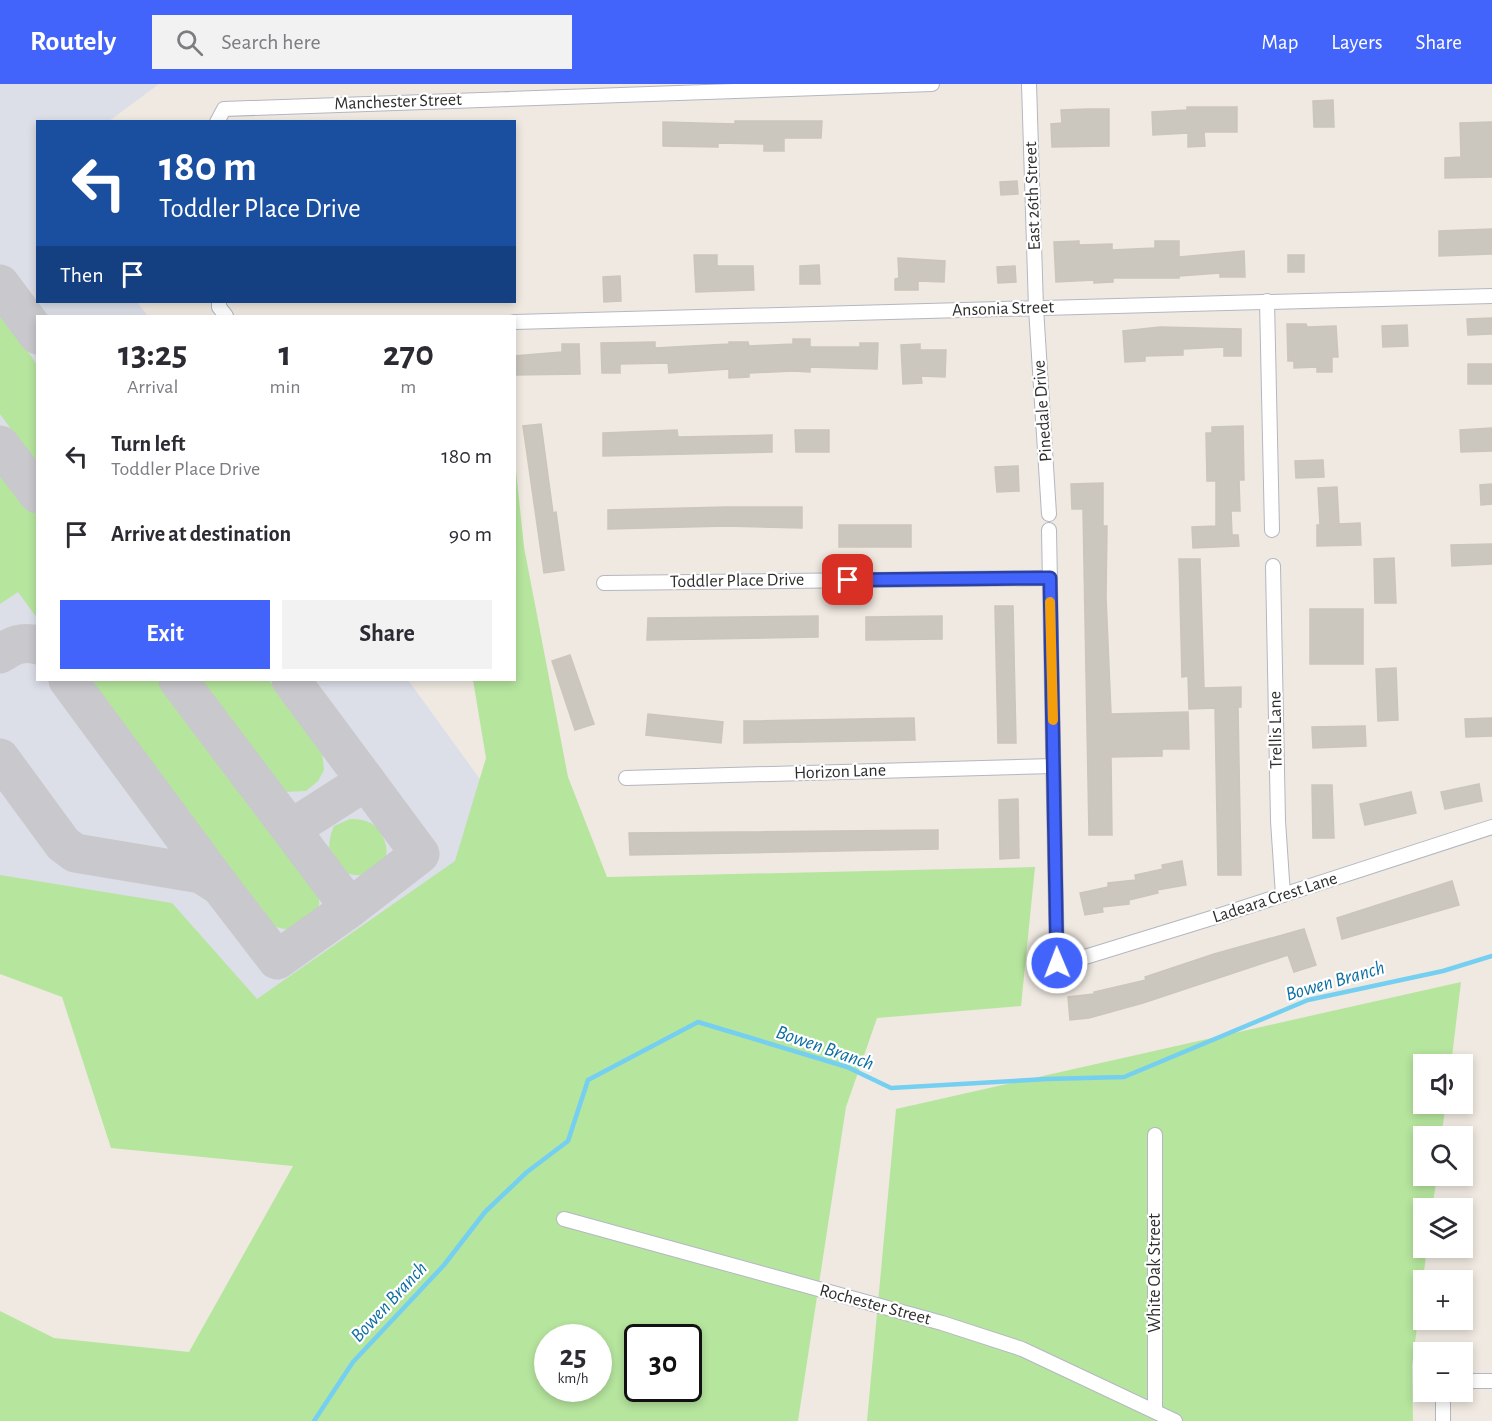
<!DOCTYPE html>
<html lang="en">
<head>
<meta charset="utf-8">
<style>
  :root { --surface:#fff; --page:#f2f2f3; --text:#2b2b33; --muted:#7c7c81; --accent:#4264fb }
  body { margin:0; font-family:"Alegreya Sans",sans-serif; background:var(--page); color:var(--text); height:100vh; display:flex; flex-direction:column; font-size:22px; white-space:nowrap }
  * { box-sizing:border-box; margin:0 }
  p { font-size:20px; color:var(--muted) }
  .icon { flex:none; width:33px; height:33px; fill:none; stroke:currentColor; stroke-width:2; stroke-linecap:round; stroke-linejoin:round }
  .map { position:relative; flex:1; overflow:hidden }
  .side { position:absolute; left:36px; top:231px; width:480px; height:366px; display:flex; flex-direction:column; background:var(--surface); border-radius:0px; box-shadow:0 3px 9px #0003 }
  .side>* { flex:none }
  .hud { position:absolute; left:36px; top:36px; width:480px; height:183px; border-radius:0px; box-shadow:0 3px 9px #0003; background:#1a4fa0; color:#fff; overflow:hidden }
  .tools { position:absolute; left:1413px; top:970px; display:grid; gap:12px }
  .tools a { display:grid; place-items:center; width:60px; height:60px; border-radius:0px; background:var(--surface); box-shadow:0 3px 9px #0003; font-size:30px }
  .speed { position:absolute; left:534px; top:1240px; display:flex; gap:12px; font-size:30px; font-weight:700; text-align:center }
  .speed>* { display:grid; place-content:center; width:78px; height:78px; border-radius:50%; background:var(--surface); box-shadow:0 3px 9px #0003; line-height:1 }
  .speed small { font-size:15px; font-weight:400 }
  .speed .limit { border:3px solid #111; border-radius:9px; background:#fff; color:#111 }
  .pin { position:absolute; display:grid; place-items:center; width:51px; height:51px; color:#fff; margin:-26px; border-radius:12px; box-shadow:0 3px 9px #0006 }
  .me { position:absolute; width:66px; margin:-33px; rotate:359deg; stroke-linejoin:round; filter:drop-shadow(0 0 4px #0008) }
  .turn { display:flex; align-items:center; gap:21px; height:126px; padding:0 24px; font-size:27px }
  .turn .icon { width:78px; height:78px; stroke-width:2.5 }
  .turn b { display:block; font-size:42px; line-height:51px }
  .then { display:flex; align-items:center; height:57px; padding:0 24px; background:#0003; gap:12px; font-size:22px }
  .eta { display:flex; justify-content:space-evenly; align-items:center; height:102px; text-align:center }
  .eta b { font-size:36px; font-weight:600; line-height:42px }
  .button { display:flex; gap:12px; margin-top:auto; padding:12px 24px }
  .button a { flex:1; height:69px; border-radius:0px; background:var(--accent); color:#fff; font-size:24px; font-weight:600; line-height:69px; text-align:center }
  .button a+a { background:var(--page); color:var(--text) }
  ul { padding:0; list-style:none }
  li { display:flex; align-items:center; gap:18px; height:78px; padding:0 24px }
  li div { flex:1 }
  li b { display:block; font-size:22px }
  li em { font-style:normal }
  header { display:flex; align-items:center; gap:36px; box-sizing:border-box; height:84px; padding:0 30px; background:var(--accent); color:#fff }
  header strong { font-size:28px }
  nav { display:flex; gap:33px; margin-inline-start:auto; font-size:21px }
  .search { width:420px; height:54px; background:var(--page); display:flex; align-items:center; gap:15px; box-sizing:border-box; padding:0 21px; border-radius:0px; color:var(--muted); font-size:22px }
  .map>svg:first-child { display:block }
  .airport { fill:#dcdee8 }
  .green { fill:#b6e59e; fill-rule:evenodd }
  .lines { fill:none; stroke-linecap:round; stroke-linejoin:round }
  .stream { stroke:#75cff0; stroke-width:4.5 }
  .taxiway { stroke:#c9c8cc; stroke-width:39 }
  .building { fill:#cbc7bf; stroke:#cbc5ba; stroke-width:1.5 }
  .street-casing { stroke:#b4b7c1; stroke-width:16 }
  .street { stroke:#fff; stroke-width:14 }
  .route-casing { stroke:#2b41a3; stroke-width:15 }
  .route { stroke:#4264fb; stroke-width:10 }
  .slow { stroke:#f59e0b; stroke-width:10 }
  .labels { text-anchor:middle; dominant-baseline:central; stroke-width:4.5; stroke-linejoin:round; paint-order:stroke }
  .street-label { font-size:18px; fill:#2e2e2e; stroke:#fff }
  .water-label { font-size:20px; font-style:italic; fill:#0d6fa3; stroke:#fff }
</style>
</head>
<body>
<header>
<strong>Routely</strong>
<div class="search"><svg class="icon" aria-label="search" viewBox="0 0 24 24"><circle cx="10" cy="10" r="6"/><path d="M15 15l6 6"/></svg>Search here</div>
<nav><a>Map</a><a>Layers</a><a>Share</a></nav>
</header>
<div class="map">
<svg width="1492" height="1337" viewBox="0 0 1492 1337">
  <rect width="100%" height="100%" fill="#efe9e1"/>
  <!-- airport -->
  <path class="airport" d="M0,0h159l-50,37 -71,1v180h99l11,14h-110v364h370l122,168 -298,165 -232,-60z"/>
  <!-- green -->
  <g class="green">
    <path d="M0,226l37,55v100l-37,-51z"/>
    <path d="M0,368l37,51v115l-19,-26 -18,12z"/>
    <path d="M515,377l9,86 44,230 39,100 428,-10 -14,139 -144,12 -31,89 -48,314h-798v-110l54,27 135,14 104,-186 -182,-18 -49,-151 -62,-23v-99l172,28 85,96 198,-138 31,-103 -13,-78h41zM548,1254h50v51h-50zM638,1254h50v51h-50z"/>
    <path d="M82,596h85l152,207c0,7 1,16 -1,23 -11,27 -40,22 -59,8 -7,-5 -13,-14 -19,-21z"/>
    <path d="M198,596h71l53,71 2,19 -6,11 -12,10 -23,1z"/>
    <path d="M350,735c13,0 26,3 32,16 27,54 -76,56 -48,-9z"/>
    <path d="M1461,898l-10,83h-27v39h22l-5,33h-17v39h13l-5,33h-8v39h3l-15,118 1,55h-546l29,-312z"/>
  </g>
  <g class="lines">
    <!-- stream -->
    <path class="stream" d="M314,1337l39,-59 91,-97 41,-53 42,-40 41,-31 20,-61 110,-58 149,45 44,21 156,-9 77,-2 184,-77 135,-29 49,-15"/>
    <!-- taxiway -->
    <g class="taxiway">
      <path d="M0,200l38,51"/>
      <path d="M0,361l38,49"/>
      <path d="M0,570c13,-9 22,-13 38,-9"/>
      <path d="M68,596l152,206 57,74 73,-52 70,-54 -129,-174"/>
      <path d="M178,596l172,228"/>
      <path d="M0,674l63,86 12,9 126,21 19,12"/>
      <path d="M291,745l75,-48"/>
    </g>
  </g>
  <!-- building -->
  <g class="building">
    <path d="M1333,16l1,27h-20l-1,-26z"/>
    <path d="M1187,23h50v25h-33l1,14 -17,1v-14l-35,2 -1,-23 35,-2z"/>
    <path d="M1088,25h21v37l-57,1 -1,-23 11,-1 -1,-13z"/>
    <path d="M735,37h87l-1,17h-37v13h-20v-7l-46,-1v4l-55,-1v-24l72,2z"/>
    <path d="M1492,38v55l-47,1v-20l16,-1 -1,-34z"/>
    <path d="M1017,97l1,13 -17,1 -1,-13z"/>
    <path d="M1492,145v25l-53,2v-25z"/>
    <path d="M1079,157v4l33,-1v6l43,-2v-7h24v16l65,-6 1,26h-25v-4l-41,3v2h-66v4l-19,1v-3l-38,2 -2,-40z"/>
    <path d="M694,171h23v11h36l1,24 -58,2z"/>
    <rect x="1288" y="171" width="16" height="17"/>
    <path d="M898,174l47,3 -1,21 -26,-1v9h-23v-11l4,-1z"/>
    <path d="M819,181l1,19h-20v-18z"/>
    <path d="M1015,182l1,16 -18,1 -1,-16z"/>
    <path d="M620,192l1,25 -17,1 -1,-25z"/>
    <path d="M1492,234v16l-24,1 -1,-16z"/>
    <path d="M1287,240h19l1,3 29,-1 2,31h-6v15h-15v-5l-23,1v-7h-6z"/>
    <path d="M1407,241l1,21 -25,1 -1,-21z"/>
    <path d="M1160,243l81,2v27h-17v-9l-41,2v6l-38,1v5l-20,1 -2,-31z"/>
    <path d="M793,255h17v8h50v-4h18l-1,26 -67,-2v5l-17,-1 -44,2v4l-20,1v-9l-60,4 -1,-10 -48,1v9h-18l-1,-30 54,-1v6l74,-4v-2h19l1,4 44,-2z"/>
    <path d="M562,260h17l1,30 -66,1v-19l48,-4z"/>
    <path d="M920,260v6h26l-1,27 -24,-1 1,7 -19,1 -2,-39z"/>
    <rect x="1468" y="280" width="24" height="20"/>
    <path d="M541,340l12,89 3,-1 8,58 -20,3 -21,-147z"/>
    <path d="M1243,342l1,54h-5l1,31h-9l1,24h6l1,11 -46,2 -1,-21 24,-1v-45h-9l-1,-48h6v-6z"/>
    <path d="M1492,344v23l-31,1 -1,-22z"/>
    <path d="M677,346l1,7 94,-2v17l-169,4v-23z"/>
    <path d="M795,346h34v22h-33z"/>
    <path d="M1323,376l1,17 -28,1 -1,-17z"/>
    <path d="M1018,382l1,25 -22,1 -2,-25z"/>
    <path d="M1103,399v43h4l-1,71 5,117 77,-2 1,37h-27v7l-51,1 1,78h-23l-6,-326h-11l-1,-25z"/>
    <path d="M1492,400v20l-11,1 -1,-20z"/>
    <path d="M1337,403l2,37 21,-1 1,22 -44,1v-21h3l-2,-37z"/>
    <path d="M726,423h76v21l-76,-2 -118,3v-19z"/>
    <rect x="839" y="441" width="72" height="22"/>
    <path d="M1492,460v20l-40,2 -1,-21z"/>
    <path d="M1394,474l2,45h-21l-1,-44z"/>
    <path d="M1179,475h21l4,129 37,-1v20h-3l3,168h-23l-3,-167 -26,1 -1,-33 -6,1z"/>
    <path d="M995,522h18l3,137h-18z"/>
    <rect x="1310" y="525" width="53" height="55"/>
    <path d="M818,532v21l-171,3 1,-22z"/>
    <path d="M942,532v23l-76,1v-23z"/>
    <path d="M570,571l24,69 -19,6 -23,-69z"/>
    <path d="M1396,584l2,52 -20,1 -2,-52z"/>
    <path d="M648,630l75,8 -2,21 -75,-8z"/>
    <path d="M914,634l1,22 -171,3v-22z"/>
    <path d="M1492,634v18l-26,1 -1,-18z"/>
    <path d="M1365,642l1,20 -53,2 -1,-21z"/>
    <path d="M1479,700l3,17 -37,8 -4,-17z"/>
    <path d="M1312,701h20l2,53h-21z"/>
    <path d="M1411,708l5,21 -51,12 -5,-21z"/>
    <path d="M1018,715l1,59 -19,1 -1,-59z"/>
    <path d="M938,746v19l-308,6 -1,-22z"/>
    <path d="M1182,777l4,24 -29,5 1,3 -29,7v4l-27,3 1,5 -18,3 -5,-22 28,-6v-4l28,-3 -1,-5 28,-6 -1,-4z"/>
    <path d="M1452,797l7,24 -117,34 -5,-21z"/>
    <path d="M1304,845l12,36 -22,7 -6,-17 -145,48 -54,15 -19,2 -2,-23 26,-3v-2l52,-12 -1,-3 69,-23z"/>
  </g>
  <g class="lines">
    <!-- street casing -->
    <g class="street-casing">
      <g id="street">
        <path d="M1029,0l7,224 13,206"/>
        <path d="M217,38l7,-13 708,-25"/>
        <path d="M1267,217l5,229"/>
        <path d="M219,218v5l7,9"/>
        <path d="M514,238l978,-26"/>
        <path d="M1049,446l8,433 28,-6 130,-40 277,-90"/>
        <path d="M1273,482l5,255 5,74"/>
        <path d="M604,499l446,-5"/>
        <path d="M626,694l427,-12"/>
        <path d="M564,1135l378,104 80,26 153,72"/>
        <path d="M1462,1297h30"/>
        <path d="M1155,1326v-275"/>
        <path d="M1443,1337v-29"/>
      </g>
    </g>
    <!-- street -->
    <use href="#street" class="street"/>
  </g>
  <g class="lines">
    <!-- route casing -->
    <g class="route-casing">
      <path id="route" d="M848,496l202,-2 7,385"/>
    </g>
    <!-- route -->
    <use href="#route" class="route"/>
    <!-- slow -->
    <path class="slow" d="M1050,518l3,118"/>
  </g>
  <g class="labels">
    <!-- street labels -->
    <g class="street-label">
      <text transform="translate(398 18) rotate(-2)">Manchester Street</text>
      <text transform="translate(1033 112) rotate(-92)">East 26th Street</text>
      <text transform="translate(1003 225) rotate(-2)">Ansonia Street</text>
      <text transform="translate(1043 327) rotate(-94)">Pinedale Drive</text>
      <text transform="translate(737 497) rotate(-1)">Toddler Place Drive</text>
      <text transform="translate(1276 646) rotate(-91)">Trellis Lane</text>
      <text transform="translate(840 688) rotate(-2)">Horizon Lane</text>
      <text transform="translate(1275 814) rotate(-18)">Ladeara Crest Lane</text>
      <text transform="translate(1155 1189) rotate(-90)">White Oak Street</text>
      <text transform="translate(875 1221) rotate(15)">Rochester Street</text>
    </g>
    <!-- water labels -->
    <g class="water-label">
      <text transform="translate(1335 897) rotate(-16)">Bowen Branch</text>
      <text transform="translate(825 964) rotate(19)">Bowen Branch</text>
      <text transform="translate(389 1218) rotate(-47)">Bowen Branch</text>
    </g>
  </g>
</svg>
<div class="tools">
<a><svg class="icon" aria-label="sound" viewBox="0 0 24 24"><path d="M4 9h4l5-4v14l-5-4H4zM17 9q2 3 0 6"/></svg></a>
<a><svg class="icon" aria-label="search" viewBox="0 0 24 24"><circle cx="10" cy="10" r="6"/><path d="M15 15l6 6"/></svg></a>
<a><svg class="icon" aria-label="layers" viewBox="0 0 24 24"><path d="M12 4l9 5-9 5-9-5zM3 14l9 5 9-5"/></svg></a>
<a>+</a>
<a>−</a>
</div>
<div class="speed"><div>25<small>km/h</small></div><div class="limit">30</div></div>
<div class="pin" style="left:848px;top:496px;background:#d93025"><svg class="icon" aria-label="arrive" viewBox="0 0 24 24"><path d="M6 21V4h12l-3 4 3 4H6"/></svg></div>
<svg class="me" style="left:1057px;top:879px" viewBox="-20 -20 40 40"><circle r="17" fill="#4264fb" stroke="#fff" stroke-width="3"/><path d="M0-11L8 9 0 5-8 9z" fill="#fff"/></svg>
<div class="hud">
<div class="turn"><svg class="icon" aria-label="left" viewBox="0 0 24 24"><path d="M17 20v-9H6M10 6l-5 5 5 5"/></svg><div><b>180 m</b>Toddler Place Drive</div></div>
<div class="then">Then<svg class="icon" aria-label="arrive" viewBox="0 0 24 24"><path d="M6 21V4h12l-3 4 3 4H6"/></svg></div>
</div>
<section class="side">
<div class="eta">
<div><b>13:25</b><p>Arrival</p></div>
<div><b>1</b><p>min</p></div>
<div><b>270</b><p>m</p></div>
</div>
<ul>
<li><svg class="icon" aria-label="left" viewBox="0 0 24 24"><path d="M17 20v-9H6M10 6l-5 5 5 5"/></svg><div><b>Turn left</b><p>Toddler Place Drive</p></div><em>180 m</em></li>
<li><svg class="icon" aria-label="arrive" viewBox="0 0 24 24"><path d="M6 21V4h12l-3 4 3 4H6"/></svg><div><b>Arrive at destination</b></div><em>90 m</em></li>
</ul>
<div class="button"><a>Exit</a><a>Share</a></div>
</section>
</div>
</body>
</html>
